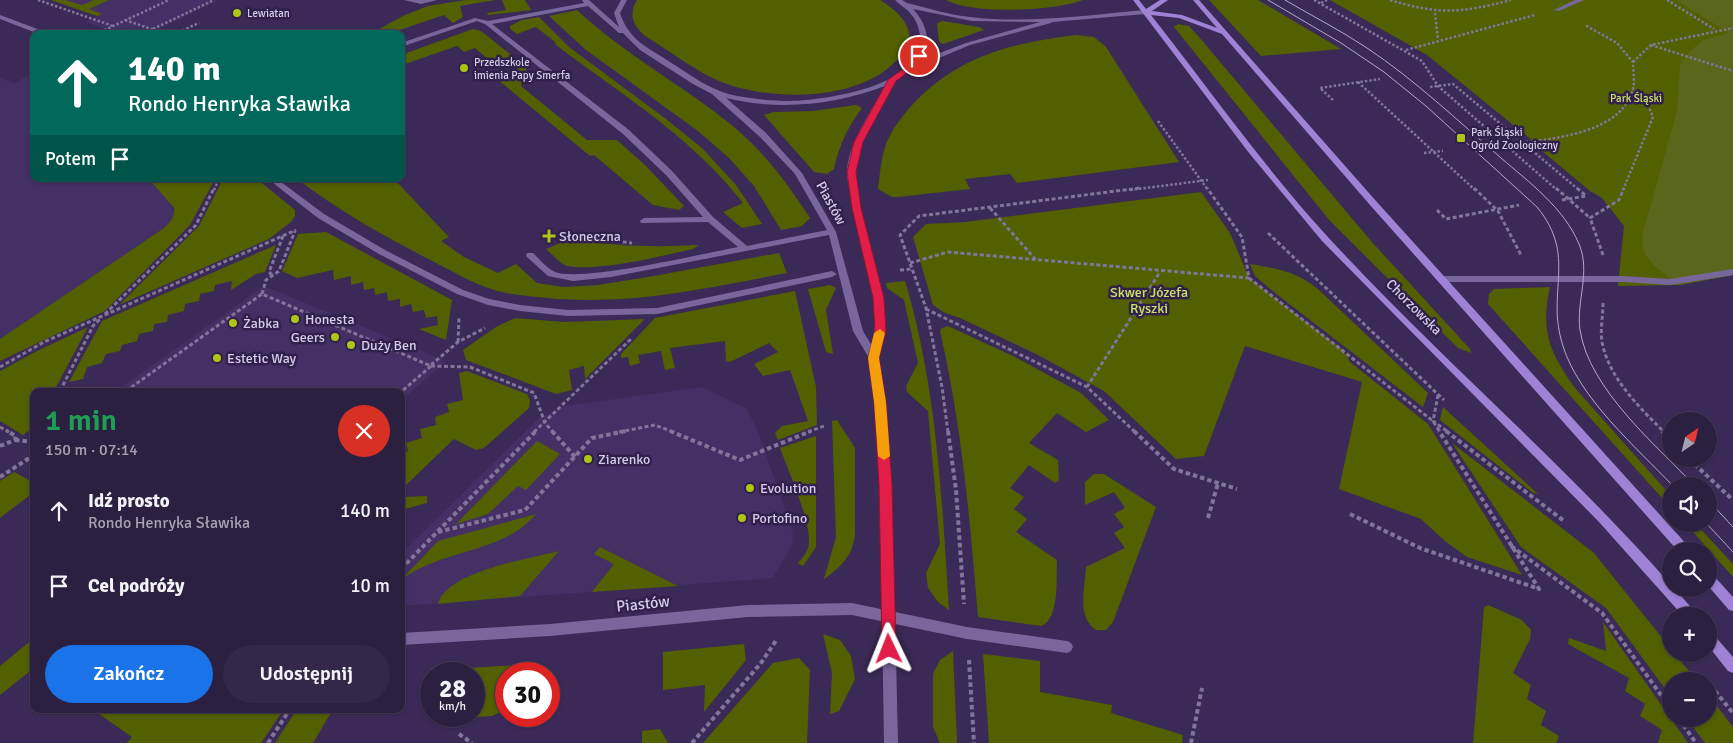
<!DOCTYPE html>
<html lang="pl">
<head>
<meta charset="utf-8">
<style>
  :root { --surface:#2c2041; --page:#342848; --text:#f1f3f6; --muted:#a6a3b1; --line:#483e5a; --accent:#1a73e8 }
  body { margin:0; font-family:Signika,sans-serif; background:var(--page); color:var(--text); height:100vh; display:flex; flex-direction:column; font-size:19px; white-space:nowrap }
  * { box-sizing:border-box; margin:0 }
  p { font-size:16px; color:var(--muted) }
  .icon { flex:none; width:28px; height:28px; fill:none; stroke:currentColor; stroke-width:2; stroke-linecap:round; stroke-linejoin:round }
  .map { position:relative; flex:1; overflow:hidden }
  .drawer { position:absolute; left:30px; top:388px; width:375px; height:325px; display:flex; flex-direction:column; background:var(--surface); border-radius:10px; box-shadow:0 1px 4px #0004,0 0 0 1px var(--line) }
  .drawer>* { flex:none }
  .top-card { position:absolute; left:30px; top:30px; width:375px; height:152px; border-radius:10px; box-shadow:0 1px 4px #0004,0 0 0 1px var(--line); background:#00695c; color:#fff; overflow:hidden }
  .needle { width:32px; rotate:35deg }
  .tools { position:absolute; left:1662px; top:412px; display:grid; gap:10px }
  .tools a { display:grid; place-items:center; width:55px; height:55px; border-radius:50%; background:var(--surface); box-shadow:0 1px 4px #0004,0 0 0 1px var(--line); font-size:25px }
  .speed { position:absolute; left:420px; top:662px; display:flex; gap:10px; font-size:25px; font-weight:700; text-align:center }
  .speed>* { display:grid; place-content:center; width:65px; height:65px; border-radius:50%; background:var(--surface); box-shadow:0 1px 4px #0004,0 0 0 1px var(--line); line-height:1 }
  .speed small { font-size:12px; font-weight:400 }
  .speed .limit { border:8px solid #d22; background:#fff; color:#111 }
  .pin { position:absolute; display:grid; place-items:center; width:42px; height:42px; color:#fff; margin:-21px; border:2px solid #fff; border-radius:50%; box-shadow:0 1px 5px #0007 }
  .me { position:absolute; width:55px; margin:-28px; rotate:358deg; stroke-linejoin:round; filter:drop-shadow(0 0 4px #0008) }
  .turn { display:flex; align-items:center; gap:18px; height:105px; padding:0 15px; font-size:22px }
  .turn .icon { width:65px; height:65px; stroke-width:2.5 }
  .turn b { display:block; font-size:35px; line-height:42px }
  .then { display:flex; align-items:center; height:48px; padding:0 15px; background:#0003; gap:10px; font-size:19px }
  .round { display:grid; place-items:center; flex:none; width:52px; height:52px; border-radius:26px; background:var(--page) }
  .overview { display:flex; align-items:center; justify-content:space-between; height:85px; padding:0 15px }
  h1 { font-size:30px; font-weight:600; line-height:38px; color:#1e9e55 }
  .cta { display:flex; gap:10px; margin-top:auto; padding:10px 15px }
  .cta a { flex:1; height:58px; border-radius:30px; background:var(--accent); color:#fff; font-size:20px; font-weight:600; line-height:58px; text-align:center }
  .cta a+a { background:var(--page); color:var(--text) }
  ul { padding:0; list-style:none }
  li { display:flex; align-items:center; gap:15px; height:75px; padding:0 15px }
  li div { flex:1 }
  li b { display:block; font-size:19px }
  li em { font-style:normal }
  .map>svg:first-child { display:block }
  .built { fill:#443065 }
  .green { fill:#526000 }
  .forest { fill:#59661c }
  .lines { fill:none; stroke-linecap:round; stroke-linejoin:round }
  .path-far2 { stroke:#82759a; stroke-width:2.5; stroke-dasharray:2.5 2; stroke-linecap:butt }
  .path-far1 { stroke:#82759a; stroke-width:3; stroke-dasharray:4 2.5; stroke-linecap:butt }
  .path { stroke:#82759a; stroke-width:4; stroke-dasharray:4.5 3; stroke-linecap:butt }
  .lane { fill:#79679c; fill-rule:evenodd }
  .street { fill:#79679c; fill-rule:evenodd }
  .secondary { fill:#9f82d6; fill-rule:evenodd }
  .tram { stroke:#b3a8c8; stroke-width:1 }
  .route { fill:#e11d48; stroke:#92132f }
  .slow { fill:#f59e0b }
  .poi-dot { fill:#acc613; stroke:#311f4c; stroke-width:2 }
  .labels { text-anchor:middle; dominant-baseline:central; stroke-width:5; stroke-linejoin:round; paint-order:stroke }
  .far-poi-label { font-size:11px; fill:#d5cce9; stroke:#311f4c; text-anchor:start }
  .far-park-label { font-size:11px; fill:#cbe467; stroke:#311f4c }
  .street-label { font-size:14px; fill:#d5cce9; stroke:#311f4c }
  .poi-label { font-size:14px; fill:#d5cce9; stroke:#311f4c; text-anchor:start }
  .park-label { font-size:14px; fill:#cbe467; stroke:#311f4c }
  .near-street-label { font-size:16px; fill:#d5cce9; stroke:#311f4c }
</style>
</head>
<body>
<div class="map">
<svg width="1733" height="743" viewBox="0 0 1733 743">
  <rect width="100%" height="100%" fill="#3b2a57"/>
  <!-- built -->
  <g class="built">
    <path d="M51,0h168l-67,32 4,2h-36l-35,-12 12,-6z"/>
    <path d="M34,73v106h115l20,22 6,13 -11,14 -164,111v-261l14,5z"/>
    <path d="M264,286l182,75 -45,40v-10h-285z"/>
    <path d="M702,387l45,22 12,25 34,99 -1,12 -19,33 -372,28v-52l138,-136 26,-12z"/>
  </g>
  <!-- green -->
  <g class="green">
    <path d="M51,0h14l17,5 12,-5h15l-20,9 13,5 -5,2z"/>
    <path d="M466,0h29l-35,6 3,11 -10,6 -9,-8 -56,19h-18l33,-18 25,-10z"/>
    <path d="M502,0h23l6,10 -43,5 -1,-2 19,-3z"/>
    <path d="M637,0h243c15,9 29,21 30,39 -25,64 -137,65 -191,42 -26,-11 -50,-31 -74,-45 -12,-11 -17,-21 -8,-36z"/>
    <path d="M946,0h137c-29,11 -109,15 -137,0z"/>
    <path d="M1209,0h49l83,49 -80,7z"/>
    <path d="M1330,0h403v275l-54,10 -61,1 6,-60 -22,-28 -12,-7 -48,-40 2,-1 -117,-95z"/>
    <path d="M577,10c48,45 106,75 157,117 31,26 54,57 76,91l-8,8 -21,4 -27,-44 -25,-28 -31,-27 -112,-81 -37,-34z"/>
    <path d="M539,17l30,30 97,72 37,30 33,36 26,39 -20,4 -19,-16 20,-9c-50,-65 -122,-109 -187,-158l-2,-4 -18,-14 -19,7 -7,-5v-3l12,-6z"/>
    <path d="M943,21l36,6 5,3 -41,14 -4,-2 -2,-19z"/>
    <path d="M1178,24l11,2 10,11 172,204 99,108 1,4 -13,-5 -128,-127 -156,-194z"/>
    <path d="M473,29l8,2 39,31 -20,7 -25,-21 -11,4 -7,-6 -52,18 -4,-3v-6z"/>
    <path d="M1076,35l18,2 12,10 73,115 -162,21 -7,-9 -45,5 5,10 -72,8h-6l-14,-8c2,-15 3,-31 8,-45 6,-15 17,-29 28,-41 46,-48 99,-60 162,-68z"/>
    <path d="M525,65l2,2 -6,19 66,54h30l29,26 38,40 -5,4 -26,-5 -59,-50 -4,1 -93,-77 11,-4 -2,-2z"/>
    <path d="M856,105l6,3c-14,19 -23,37 -28,61l-7,5 -13,-2 -50,-57 9,-3 39,-1z"/>
    <path d="M149,179h66l-25,46 -85,86 -105,50v-22l164,-111c6,-6 11,-11 10,-20z"/>
    <path d="M223,179h34l38,31v6l-4,6 -22,17 -150,66 80,-79z"/>
    <path d="M297,179h97l55,58 -8,4 23,16 34,16 18,-9 21,19 27,4 34,-2 50,-8 131,-24 8,20c-80,15 -158,33 -240,25 -19,-2 -38,-3 -56,-9 -19,-6 -37,-17 -55,-26 -49,-25 -95,-51 -139,-84z"/>
    <path d="M1201,192l29,41 19,45 94,72 7,12 78,62 94,151 -55,-18 -21,-15 -25,-23 -82,-30 23,-107 -117,-36 -41,110 -28,3 -72,-68 -66,-36 -78,-37 -15,-5 -12,-8 -20,-68 13,-13 39,-2z"/>
    <path d="M326,232l126,68 -6,40 -27,-11 19,-4 -1,-9 -11,2 -2,-8 -11,2 -2,-8 -11,3v-8l-12,2 -1,-9 -12,3 -1,-7 -10,2 -1,-8 -12,3v-9l-17,4 -1,-10 -36,8 -15,-7 16,-37z"/>
    <path d="M582,240c38,7 78,7 117,5l-6,4c-32,7 -95,23 -126,17 -7,-2 -15,-12 -21,-17l19,-8 5,3z"/>
    <path d="M276,245l-11,27 -9,2 -25,16 1,-9 -17,4 -1,6 -14,3 -1,7 -14,3 -1,7 -16,4 -1,7 -13,2 -1,7 -14,3 -2,7 -15,4 -2,6 -14,3 -4,9 -15,4 -4,12 -14,3 33,-61z"/>
    <path d="M1250,264c29,5 45,7 68,25l110,104 -5,14 -148,-114 -20,-17z"/>
    <path d="M905,281c32,106 37,219 44,329l-11,-8 -10,-14 -2,-15 14,-29 -12,-133 -21,-19 -1,-6 12,-23 -14,-63 -17,-12 -1,-5z"/>
    <path d="M830,285l6,3 -10,22 7,44 -7,-2 -18,-63z"/>
    <path d="M1550,287c-10,44 0,66 25,101l96,108v12l-183,-204 1,-10 5,-5z"/>
    <path d="M795,291l21,96 1,38 -39,15 -3,-7 7,-7 26,-5 -18,-51 -27,6 -9,-12 24,-12 -9,-9 -39,19 -4,-1 -1,-20 -55,7 5,20 -10,2 -4,-19 -23,4 2,8 -10,3 -2,-9 -7,1v-4l34,-36z"/>
    <path d="M515,318l49,4 81,-3 -60,60 -1,-13 -15,4 3,20 -16,4 -90,-34 -3,-10 33,-23z"/>
    <path d="M948,326l67,31 66,36 28,27 -23,12 -29,-19 -28,30 29,17 1,20 -4,3 -26,-18 -19,23 14,9 -10,12 13,10 -11,13 41,28c-1,18 3,59 -16,66l-63,-9c-8,-96 -16,-191 -38,-286l2,-3z"/>
    <path d="M88,327l-34,64h-20v8l-5,2 5,26 -11,8 -23,-14v-50l37,-20z"/>
    <path d="M467,371l60,23 3,6 -1,8 -45,40 -8,2 -22,-11 -50,48v10l23,-1v7l-26,7v-57l7,-2 -2,-8 16,-5 -2,-9 16,-4 -1,-8 14,-5 -2,-8 16,-4 -4,-27z"/>
    <path d="M1443,407l95,87 -5,-1 -93,-73z"/>
    <path d="M837,420l18,28v86c-2,22 -14,33 -31,45l12,-42 -4,-116z"/>
    <path d="M816,436v111l-13,19 -5,-3c5,-6 11,-12 11,-20 1,-25 -20,-70 -29,-95z"/>
    <path d="M537,441l23,13 -34,36 -8,-4 -30,28 -32,10z"/>
    <path d="M1452,443l142,110 77,96v5h4l22,27h-26v16l-65,-89 -85,-61z"/>
    <path d="M14,472l20,11v9l-34,26v-37z"/>
    <path d="M1094,474h10l52,33 -43,115 -7,8h-10c-20,-14 -11,-41 -10,-63l39,-19 -11,-15 10,-6 -10,-13 11,-6 -11,-16 -29,13v-23z"/>
    <path d="M536,514c-33,40 -96,35 -135,66l37,-39z"/>
    <path d="M1686,524h10l37,40v13z"/>
    <path d="M600,547l78,39 -86,6 22,-28 -20,-10z"/>
    <path d="M559,551l-39,45 -82,8c9,-33 91,-45 121,-53z"/>
    <path d="M1488,605l34,15 9,10 -1,9 -17,34 18,12 -4,14 19,12 -5,14 18,11 -3,7h-83l11,-136z"/>
    <path d="M1603,622l85,121h-30l4,-13 -22,-14 5,-12 -20,-13 4,-13 -61,-34 1,-6 37,13z"/>
    <path d="M823,634l17,6 11,16 4,23 -16,32 -9,3 2,-41z"/>
    <path d="M34,638v30l-34,27v-29z"/>
    <path d="M744,644l2,16 -42,52 1,-27 -42,5v-38z"/>
    <path d="M953,651l4,92h-17l-7,-16v-53l7,-14z"/>
    <path d="M983,654l57,7v31l72,13 -1,8 72,22 -1,8h-193z"/>
    <path d="M799,658l11,12 -3,73h-104l70,-80z"/>
    <path d="M521,665l-1,9h-14l-1,36 -13,6 -48,3 -5,-3h35v-42h-27l3,-5z"/>
    <path d="M1709,696l24,31v16h-28l-18,-24h22z"/>
    <path d="M92,709h192l-23,34h-134l5,-6z"/>
    <path d="M297,709h36l-20,34h-38z"/>
    <path d="M660,729l8,14h-26v-12z"/>
  </g>
  <!-- forest -->
  <path class="forest" d="M1676,0h57v275l-54,10c-16,-12 -40,-26 -37,-49l35,-125 3,-45 8,-13 15,-13 26,-7z"/>
  <g class="lines">
    <!-- path-far2 -->
    <g class="path-far2">
      <path d="M38,0l75,26"/>
      <path d="M1314,0l108,61 16,25 119,104"/>
      <path d="M1390,0c49,15 72,13 121,0"/>
      <path d="M1667,0l47,29"/>
      <path d="M1321,3l6,-3"/>
      <path d="M1435,13l3,27"/>
      <path d="M125,20l41,14"/>
      <path d="M153,29l61,-29"/>
      <path d="M96,34l73,-34"/>
      <path d="M174,34l25,-11"/>
      <path d="M1651,45l82,26"/>
      <path d="M1406,50l129,-35"/>
      <path d="M1633,62l18,-17 82,-17"/>
      <path d="M1358,82l117,108"/>
      <path d="M1430,87l23,-3 126,106"/>
      <path d="M1333,100l-13,-12 60,-9"/>
      <path d="M1158,121l50,69"/>
      <path d="M1517,143c36,-4 105,-10 116,-54 2,-8 0,-18 0,-27l-16,-19 -32,-18"/>
      <path d="M1424,153l19,-2"/>
      <path d="M214,190l5,-11"/>
      <path d="M1130,190l78,-10"/>
      <path d="M1623,190l30,-73 -5,-12 -15,-15"/>
    </g>
    <!-- path-far1 -->
    <g class="path-far1">
      <path d="M1474,188l24,23 23,44"/>
      <path d="M1556,188l34,30"/>
      <path d="M1562,200l24,-4 -9,-8"/>
      <path d="M990,208l46,52"/>
      <path d="M1437,210l9,9 73,-14"/>
      <path d="M1268,233l176,167"/>
      <path d="M571,236l61,7"/>
      <path d="M1603,255l-13,-37 29,-18 5,-12"/>
      <path d="M910,263l38,-11 301,26 -7,-41 -35,-49"/>
      <path d="M900,270l12,-1"/>
      <path d="M272,275l-3,-3 14,-36"/>
      <path d="M1249,278l184,143 7,11"/>
      <path d="M262,294l4,-14 13,-9 16,-40"/>
      <path d="M1603,303c0,13 -3,27 -1,39 7,36 37,65 62,90"/>
      <path d="M926,309l161,78 48,45"/>
      <path d="M105,314l91,-89 18,-37"/>
      <path d="M458,342l1,-24"/>
      <path d="M431,365l27,-23 27,-14"/>
      <path d="M431,366l39,1 64,26 11,30 8,9"/>
      <path d="M0,367l44,-25 252,-112"/>
      <path d="M1087,387l73,-115"/>
      <path d="M60,391l33,-65 7,-7"/>
      <path d="M126,391l136,-97 169,72 -30,26"/>
      <path d="M1438,395l-5,26 15,11"/>
      <path d="M0,427l9,5"/>
      <path d="M534,432l98,-94"/>
      <path d="M619,432l36,-7 18,7"/>
      <path d="M808,432l16,-6"/>
      <path d="M948,432l-6,-45 -16,-79 -26,-73 19,-19 221,-28"/>
    </g>
    <!-- path -->
    <g class="path">
      <path d="M552,431l23,26"/>
      <path d="M670,431l70,29 71,-29"/>
      <path d="M948,431l8,59 8,114"/>
      <path d="M1134,431l40,38 63,20"/>
      <path d="M1446,431l118,90"/>
      <path d="M1662,431l9,9"/>
      <path d="M15,440l19,2"/>
      <path d="M0,446l15,-6 1,-4 -9,-5"/>
      <path d="M1689,459l44,41"/>
      <path d="M0,477l34,-22"/>
      <path d="M1350,514l70,34 119,41 -100,-158"/>
      <path d="M1208,518l10,-35"/>
      <path d="M438,532l87,-22 67,-72 34,-7"/>
      <path d="M1511,546l91,67 69,96"/>
      <path d="M401,569l135,-138"/>
      <path d="M969,660l5,83"/>
      <path d="M1715,691l18,22"/>
      <path d="M1679,719l17,24"/>
      <path d="M459,734l13,9"/>
      <path d="M268,743l22,-34"/>
      <path d="M692,743l69,-80 16,-24"/>
      <path d="M1191,743l11,-55"/>
    </g>
    <!-- lane -->
    <g class="lane">
      <path d="M404,0h33l-16,4z"/>
      <path d="M0,15l48,18 1,1h-10l-39,-15z"/>
      <path d="M1733,269v6l-63,10 -47,-3h-182l-5,-3 5,-3h182l47,3z"/>
      <path d="M852,603l115,24 100,14 4,2 2,4 -2,4 -4,2 -100,-14 -115,-24 -104,2 -198,19 -149,9v-12l149,-9 198,-19z"/>
    </g>
    <!-- street -->
    <g class="street">
      <path d="M582,0h7l30,27 -5,-14 7,-13h6l-7,13c9,28 28,34 50,49 22,14 41,29 67,34 17,3 35,5 53,5 34,-1 121,-13 129,-54 2,-11 1,-19 -5,-29 -5,-8 -13,-12 -19,-18h7l5,3c21,5 42,12 63,14 58,7 117,-2 175,-7l3,2 -3,2 -93,8 -1,1 -81,22 -57,24 -18,12 -33,61 -7,30 5,36 24,90 1,33 -6,27 6,45 7,82 6,258h-14l-4,-258 -5,-82 -6,-45 -16,-27 -24,-96 -218,42 -38,4 -25,-5 -21,-19 -1,-2 1,-2h6c6,6 13,14 20,18 22,13 153,-18 185,-24l-30,-25 -67,1 -1,-2 4,-3 59,-1 -37,-42 -43,-41 -138,-110 -8,-3 -76,26v-4l74,-25 13,3 96,-18zM588,6l31,27h4l17,17 53,34 19,10 48,43 35,37 32,56 -80,16 -34,-29 -41,-46 -43,-41 -137,-106zM913,9l59,12 68,1 -74,21 -47,18c14,-17 8,-37 -6,-52zM885,86c-13,24 -38,59 -38,87 0,6 2,13 3,19 6,51 34,102 22,154l-9,-15 -27,-99 -34,-59 -36,-40 -40,-35c53,13 109,7 159,-12z"/>
      <path d="M1575,0h9l-25,11 -5,-1z"/>
      <path d="M268,179h9l47,35 61,36 78,40 26,9 31,6 48,5 89,-2 175,-37 5,3 -5,3 -175,37 -89,2 -48,-5 -32,-6 -31,-11 -78,-40 -61,-36z"/>
    </g>
    <!-- secondary -->
    <g class="secondary">
      <path d="M1133,0h6l7,9 14,-9h8l-16,11 30,4 35,13 -24,-28h6l177,201 313,346 2,4h-13l-308,-346 -148,-171 -43,-16 -28,-3c58,74 113,152 176,221 111,121 236,226 344,349v4h4l20,23 2,4h-14l-84,-94 -277,-281 -73,-88z"/>
      <path d="M1709,574l4,1 20,22v14l-4,-1 -20,-23z"/>
      <path d="M1709,632l4,2 20,23v16l-5,-2 -19,-24z"/>
    </g>
    <!-- tram -->
    <g class="tram">
      <path d="M1268,0l73,43 43,29 42,34 111,101c41,50 8,84 26,139 16,52 73,101 110,140"/>
      <path d="M1285,0c27,16 55,30 82,48 48,32 90,72 134,110 28,24 63,50 78,86 12,28 -3,57 1,86 9,59 76,115 115,156"/>
      <path d="M1709,501l24,26"/>
      <path d="M1707,524l26,28"/>
    </g>
  </g>
  <!-- route -->
  <path class="route" d="M916,54l7,2 -11,13 -16,12 -33,61 -7,30 5,36 23,90 2,33 -7,27 7,44 6,83 4,164 -2,4 -5,2 -5,-2 -2,-4 -3,-164 -5,-83 -6,-44 7,-27 -2,-33 -21,-90 -5,-36 7,-30 34,-62 19,-14z"/>
  <!-- slow -->
  <path class="slow" d="M880,329l5,4 -6,25 7,44 4,54 -6,4 -6,-4 -4,-54 -6,-44 6,-25z"/>
  <!-- markers -->
  <g class="poi-dot">
    <circle cx="237" cy="13" r="5"/>
    <circle cx="464" cy="68" r="5"/>
    <rect x="1456" y="133" width="10" height="10" rx="2.5"/>
    <path d="M546.5 228.5h5v5h5v5h-5v5h-5v-5h-5v-5h5z"/>
    <circle cx="295" cy="319" r="5"/>
    <circle cx="233" cy="323" r="5"/>
    <circle cx="335" cy="337" r="5"/>
    <circle cx="351" cy="345" r="5"/>
    <circle cx="217" cy="358" r="5"/>
    <circle cx="588" cy="459" r="5"/>
    <circle cx="750" cy="488" r="5"/>
    <circle cx="742" cy="518" r="5"/>
  </g>
  <g class="labels">
    <!-- far-poi labels -->
    <g class="far-poi-label">
      <text x="247" y="13">Lewiatan</text>
      <text x="474" y="62">Przedszkole<tspan x="474" dy="13">imienia Papy Smerfa</tspan></text>
      <text x="1471" y="132">Park Śląski<tspan x="1471" dy="13">Ogród Zoologiczny</tspan></text>
    </g>
    <!-- far-park labels -->
    <g class="far-park-label">
      <text x="1636" y="98">Park Śląski</text>
    </g>
    <!-- street labels -->
    <g class="street-label">
      <text transform="translate(831 203) rotate(61)">Piastów</text>
      <text transform="translate(1414 307) rotate(45)">Chorzowska</text>
    </g>
    <!-- poi labels -->
    <g class="poi-label">
      <text x="559" y="236">Słoneczna</text>
      <text x="305" y="319">Honesta</text>
      <text x="243" y="323">Żabka</text>
      <text x="325" y="337" text-anchor="end">Geers</text>
      <text x="361" y="345">Duży Ben</text>
      <text x="227" y="358">Estetic Way</text>
      <text x="598" y="459">Ziarenko</text>
      <text x="760" y="488">Evolution</text>
      <text x="752" y="518">Portofino</text>
    </g>
    <!-- park labels -->
    <g class="park-label">
      <text x="1149" y="292">Skwer Józefa<tspan x="1149" dy="16">Ryszki</tspan></text>
    </g>
    <!-- near-street labels -->
    <g class="near-street-label">
      <text transform="translate(643 604) rotate(-6)">Piastów</text>
    </g>
  </g>
</svg>
<div class="tools">
<a><svg class="needle" viewBox="-14 -14 28 28"><path d="M0-13l5 13h-10z" fill="#e53935"/><path d="M0 13l5-13h-10z" fill="#a6a3b1"/></svg></a>
<a><svg class="icon" aria-label="sound" viewBox="0 0 24 24"><path d="M4 9h4l5-4v14l-5-4H4zM17 9q2 3 0 6"/></svg></a>
<a><svg class="icon" aria-label="search" viewBox="0 0 24 24"><circle cx="10" cy="10" r="6"/><path d="M15 15l6 6"/></svg></a>
<a>+</a>
<a>−</a>
</div>
<div class="speed"><div>28<small>km/h</small></div><div class="limit">30</div></div>
<div class="pin" style="left:919px;top:56px;background:#d93025"><svg class="icon" aria-label="arrive" viewBox="0 0 24 24"><path d="M6 21V4h12l-3 4 3 4H6"/></svg></div>
<svg class="me" style="left:889px;top:649px" viewBox="-20 -20 40 40"><path d="M0-17L14 15 0 8-14 15z" fill="#e11d48" stroke="#fff" stroke-width="4"/></svg>
<div class="top-card">
<div class="turn"><svg class="icon" aria-label="ahead" viewBox="0 0 24 24"><path d="M12 20V5M6 11l6-6 6 6"/></svg><div><b>140 m</b>Rondo Henryka Sławika</div></div>
<div class="then">Potem<svg class="icon" aria-label="arrive" viewBox="0 0 24 24"><path d="M6 21V4h12l-3 4 3 4H6"/></svg></div>
</div>
<section class="drawer">
<div class="overview"><div><h1>1 min</h1><p>150 m · 07:14</p></div><a class="round" style="background:#d93025;color:#fff"><svg class="icon" aria-label="close" viewBox="0 0 24 24"><path d="M6 6l12 12M18 6L6 18"/></svg></a></div>
<ul>
<li><svg class="icon" aria-label="ahead" viewBox="0 0 24 24"><path d="M12 20V5M6 11l6-6 6 6"/></svg><div><b>Idź prosto</b><p>Rondo Henryka Sławika</p></div><em>140 m</em></li>
<li><svg class="icon" aria-label="arrive" viewBox="0 0 24 24"><path d="M6 21V4h12l-3 4 3 4H6"/></svg><div><b>Cel podróży</b></div><em>10 m</em></li>
</ul>
<div class="cta"><a>Zakończ</a><a>Udostępnij</a></div>
</section>
</div>
</body>
</html>
